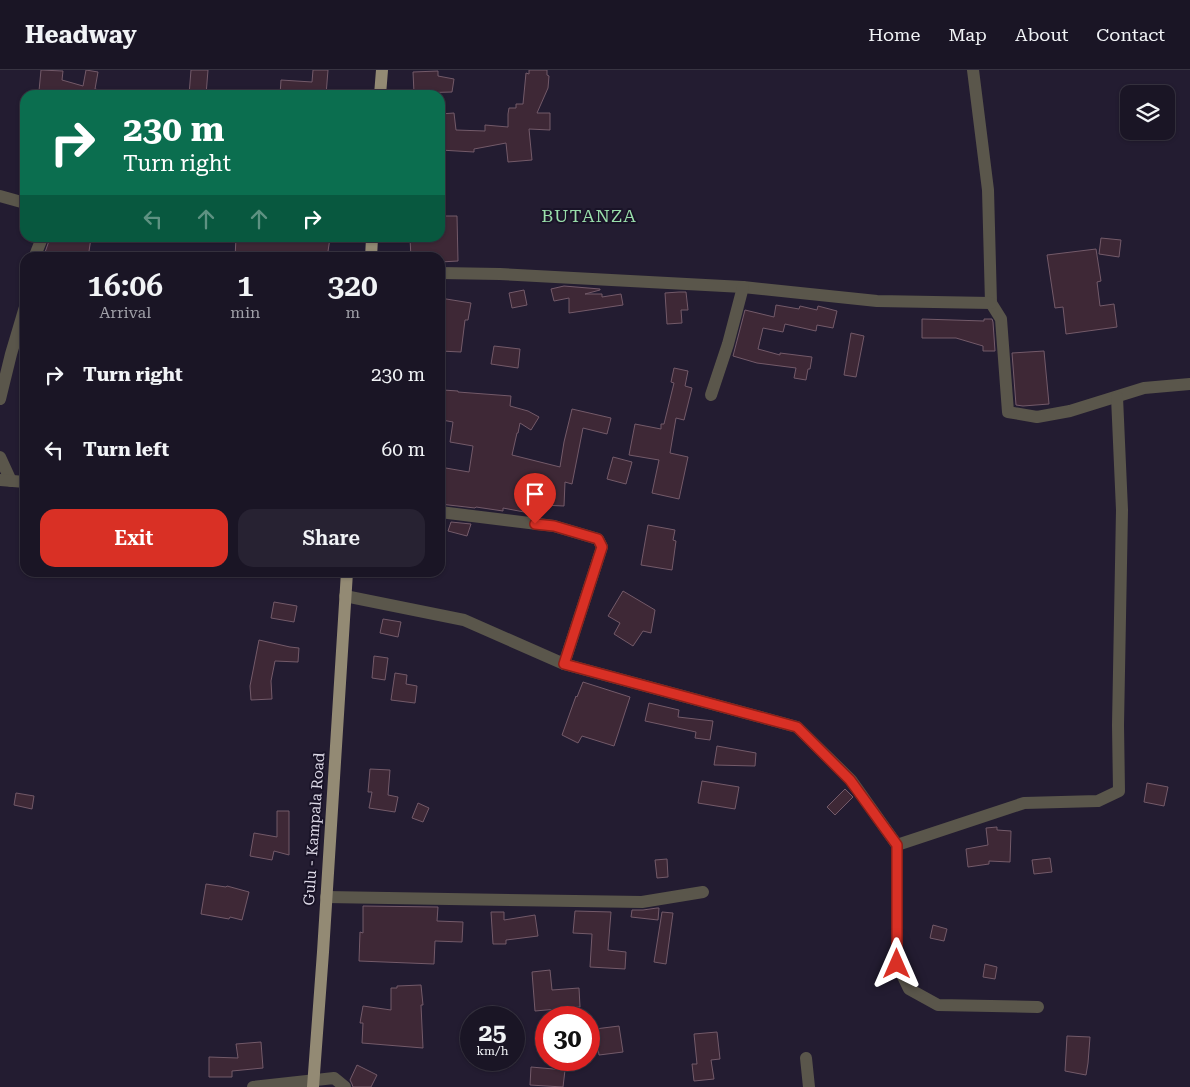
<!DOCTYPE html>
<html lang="en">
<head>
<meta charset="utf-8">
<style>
  :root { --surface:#1a1525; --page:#272232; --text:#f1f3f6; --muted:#9f9fa7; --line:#383442; --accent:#d93025 }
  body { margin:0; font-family:"Roboto Serif",serif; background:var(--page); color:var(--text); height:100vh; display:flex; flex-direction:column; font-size:19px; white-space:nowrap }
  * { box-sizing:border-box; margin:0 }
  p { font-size:16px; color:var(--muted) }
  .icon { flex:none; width:28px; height:28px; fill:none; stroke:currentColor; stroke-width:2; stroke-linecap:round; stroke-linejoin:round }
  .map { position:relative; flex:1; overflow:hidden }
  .panel { position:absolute; left:20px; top:182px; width:425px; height:325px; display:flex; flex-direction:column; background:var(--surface); border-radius:15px; box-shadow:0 1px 4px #0004,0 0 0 1px var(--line) }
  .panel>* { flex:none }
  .banner { position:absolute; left:20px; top:20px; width:425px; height:152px; border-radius:15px; box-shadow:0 1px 4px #0004,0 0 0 1px var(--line); background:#0b6e4f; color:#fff; overflow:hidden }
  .tools { position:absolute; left:1120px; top:15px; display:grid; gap:10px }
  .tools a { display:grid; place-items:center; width:55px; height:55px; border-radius:10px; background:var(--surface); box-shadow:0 1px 4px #0004,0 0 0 1px var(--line); font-size:25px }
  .speed { position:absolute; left:460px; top:936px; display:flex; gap:10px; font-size:25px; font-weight:700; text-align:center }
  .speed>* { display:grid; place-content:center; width:65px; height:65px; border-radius:50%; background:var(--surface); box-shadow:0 1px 4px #0004,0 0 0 1px var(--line); line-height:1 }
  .speed small { font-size:12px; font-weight:400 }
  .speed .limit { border:8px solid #d22; background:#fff; color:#111 }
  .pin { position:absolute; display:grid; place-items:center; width:42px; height:42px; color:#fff; margin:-51px -21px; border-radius:50% 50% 50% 0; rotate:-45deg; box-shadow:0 0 5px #0007 }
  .pin .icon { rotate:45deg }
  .me { position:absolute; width:55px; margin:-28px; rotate:0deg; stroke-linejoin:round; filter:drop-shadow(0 0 4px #0008) }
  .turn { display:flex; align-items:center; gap:18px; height:105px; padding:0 20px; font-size:22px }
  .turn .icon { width:65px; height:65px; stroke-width:2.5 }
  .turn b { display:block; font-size:35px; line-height:42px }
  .lanes { display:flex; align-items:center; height:48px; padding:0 20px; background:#0003; justify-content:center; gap:25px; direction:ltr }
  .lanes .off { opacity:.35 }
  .eta { display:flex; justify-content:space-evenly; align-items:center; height:85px; text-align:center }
  .eta b { font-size:30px; font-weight:600; line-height:35px }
  .cta { display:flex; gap:10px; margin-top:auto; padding:10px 20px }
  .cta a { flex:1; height:58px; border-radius:15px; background:var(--accent); color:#fff; font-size:20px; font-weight:600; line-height:58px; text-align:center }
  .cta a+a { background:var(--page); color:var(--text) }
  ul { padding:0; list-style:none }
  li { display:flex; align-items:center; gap:15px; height:75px; padding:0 20px }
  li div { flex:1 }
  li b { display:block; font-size:19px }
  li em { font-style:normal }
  header { display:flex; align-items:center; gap:30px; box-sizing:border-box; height:70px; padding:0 25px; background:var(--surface); border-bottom:1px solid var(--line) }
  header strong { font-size:24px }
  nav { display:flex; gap:28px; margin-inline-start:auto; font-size:18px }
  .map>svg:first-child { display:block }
  .building { fill:#3e2836; stroke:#735a69 }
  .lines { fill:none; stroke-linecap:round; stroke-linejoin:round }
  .minor { stroke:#5a564b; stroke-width:12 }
  .primary { stroke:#938a74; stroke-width:12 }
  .route-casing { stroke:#8d1f18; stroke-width:12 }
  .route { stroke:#d93025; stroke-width:9 }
  .labels { text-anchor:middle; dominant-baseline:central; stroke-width:4; stroke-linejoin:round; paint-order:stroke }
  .street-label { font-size:15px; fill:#ddd9e7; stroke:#191327 }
  .quarter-label { font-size:18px; letter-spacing:1px; fill:#9adfab; stroke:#191327 }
</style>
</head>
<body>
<header>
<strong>Headway</strong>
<nav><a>Home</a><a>Map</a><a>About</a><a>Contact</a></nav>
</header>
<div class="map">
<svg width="1190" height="1017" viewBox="0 0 1190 1017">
  <rect width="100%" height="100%" fill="#231c31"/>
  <!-- building -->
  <g class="building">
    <path d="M41,0l22,1 -1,9 21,6 3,-16 12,2 -3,17 9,2v4h-33l-32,-4z"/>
    <path d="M191,0h17l-2,25h-17z"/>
    <path d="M313,0h15l-2,25h-46l1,-15 31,2z"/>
    <path d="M529,0h18v5l2,1 -1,12 -11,25h13v17l-21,-1 3,31 -24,2 -2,-19 -32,6v3l-34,-2v-36l14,-1 2,17 29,1v-6l23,2v-13l1,-6h7v-4h7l3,-31 3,1z"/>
    <path d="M438,1v5l16,3 -2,13 -38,1 -1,-21z"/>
    <path d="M440,146h17l1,45 -18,1v-4h-29l-1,-20h30z"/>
    <path d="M50,168h41l-3,20h-45z"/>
    <path d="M236,168h94l-3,20h-92z"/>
    <path d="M1101,168l20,2 -2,17 -20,-3z"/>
    <path d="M1096,179l5,32 -4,1 3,24 14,-2 3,23 -51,7 -3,-27 -8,1 -8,-53z"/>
    <path d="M564,216l36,3v1l-15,4h17v3l19,-3 2,11 -54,8v-15l-15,3 -3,-12z"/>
    <path d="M524,220l3,15 -15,3 -3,-15z"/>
    <path d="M679,222h7l2,18h-7l1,13 -15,1 -2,-31z"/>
    <path d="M440,228l31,5 -3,17h-3l-4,32 -21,-1z"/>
    <path d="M776,235l23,4 1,-3 17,4 1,-4 19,5 -4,17 -16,-3 -1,6 -31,-7 -2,8 -20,-4 -5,21 22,6v-2l32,4 -2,12h-2l-2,11 -12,-2 2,-10 -39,-5 -24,-7 12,-46 29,7z"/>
    <path d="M922,249l62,2v-2h8l1,3 2,29h-12v-5l-27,-8h-34z"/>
    <path d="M851,263l13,3 -8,41 -12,-2z"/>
    <path d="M494,276l26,3 -2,19 -27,-4z"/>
    <path d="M1044,281l5,53 -26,2 -7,-1 -4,-52z"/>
    <path d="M674,298l14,3 -3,15 7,2 -8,32 -8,-2 -6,35 18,4 -9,42 -27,-6 7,-33 -30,-5 6,-31 26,5v-5h3l10,-41 -3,-1z"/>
    <path d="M443,320l15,1v1l53,4 -1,10 18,5 11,6 -8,13 -11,-7 -2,10h-1l-5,22 48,12 4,-25 8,-33 39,9 -4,16 -24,-6 -11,56 -7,-2 -1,24 -23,-1 -1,10 -37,-7v3l-27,-4 -1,1 -35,-4v-37l29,5 4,-26 -23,-4 3,-20 -11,-2z"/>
    <path d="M613,387l19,5 -6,22 -19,-5z"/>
    <path d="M451,452l20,2 -4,12 -19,-5z"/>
    <path d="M648,455l27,5 -2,10 3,1 -4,29 -31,-5z"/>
    <path d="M623,521l32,19 -4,23 -8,-2 -10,15 -19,-12 6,-11 -12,-7z"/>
    <path d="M274,532l23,4 -3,16 -23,-4z"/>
    <path d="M383,549l18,3 -3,15 -18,-4z"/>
    <path d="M259,570l31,7 9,1 -1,14 -23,-1 -4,20 1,18 -21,1 -1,-14z"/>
    <path d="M374,586l14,2 -3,22 -13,-2z"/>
    <path d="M395,603l12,2 -1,9 11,2 -2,17 -24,-3z"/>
    <path d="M583,612l47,15 -16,49 -32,-10 -4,7 -16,-8 14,-39 1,1z"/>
    <path d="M649,633l30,7 -1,7 35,4 -3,19 -15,-2 1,-6 -51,-11z"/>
    <path d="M717,676l39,7 -1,13 -41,-1z"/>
    <path d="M370,699l20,1 -2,25 10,2 -3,15 -26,-4 3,-16h-4z"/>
    <path d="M702,711l37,6 -4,22 -37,-6z"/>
    <path d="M1147,713l21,4 -4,19 -20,-4z"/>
    <path d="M845,719l8,8 -18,18 -8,-8z"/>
    <path d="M16,723l18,3 -2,13 -18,-4z"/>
    <path d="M418,733l11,5 -6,14 -11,-4z"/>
    <path d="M277,741h12v44l-15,-4 -2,9 -22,-4 4,-23 23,4z"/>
    <path d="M997,757v3l14,1 -1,31 -21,-1v3l-21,3 -2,-18 22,-4 -2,-17z"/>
    <path d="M1050,788l2,14 -18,2 -2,-14z"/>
    <path d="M667,789l1,18 -11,1 -2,-18z"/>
    <path d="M206,814l20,3 1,-1 22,6 -7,28 -12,-3 -1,2 -28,-5z"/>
    <path d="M363,836l75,1 -1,14 26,1 -1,20 -27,-1 -1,23 -75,-3 1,-29 3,1z"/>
    <path d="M657,838h2l-1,12 -27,-3 1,-7h11z"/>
    <path d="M575,841l36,1 -3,38 18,2 -1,17 -35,-2 2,-33 -19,-1z"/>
    <path d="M491,842h13v8l31,-5 3,21 -32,4v4h-13z"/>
    <path d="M662,842l11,1 -7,51 -12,-2z"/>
    <path d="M933,855l14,4 -3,12 -14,-3z"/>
    <path d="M985,894l12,3 -2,12 -12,-2z"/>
    <path d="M550,900l2,20 27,-2 1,19 -45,4 -3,-39z"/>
    <path d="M421,915l2,20h-2l2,43 -61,-5 1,-20h-3l3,-17 28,4v-22h6v-2z"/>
    <path d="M619,956l4,26 -24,3 -4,-26z"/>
    <path d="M717,962l3,27 -9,1 3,19 -20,2 -2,-17h5l-3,-30z"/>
    <path d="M1067,966l23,1 -2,26 -2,12 -21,-4z"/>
    <path d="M261,972l2,26 -31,3v6h-23v-20l29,1 -2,-14z"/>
    <path d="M357,995l20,10 -6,12h-18l-1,-3 -2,-4z"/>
    <path d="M531,997l34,3 -2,17 -33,-2z"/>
  </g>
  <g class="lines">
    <!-- minor -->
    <g class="minor">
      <path d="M973,0l15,120 3,113 10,16 7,93 29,5 33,-6 74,-23 46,-4"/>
      <path d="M0,126l25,7"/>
      <path d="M34,188l8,-20"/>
      <path d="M440,203l60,1 243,13 134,14 114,2"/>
      <path d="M711,325l17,-51 15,-57"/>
      <path d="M0,329l11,-45 14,-47"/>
      <path d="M0,387l11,24"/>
      <path d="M0,410l25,2"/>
      <path d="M440,442l114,14 44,13 4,8 -38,117"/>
      <path d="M345,526l119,24 100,44 233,63 54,53 46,65v119l12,25 29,16 100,2"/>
      <path d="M897,775l127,-42 74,-2 21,-10 -1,-66 4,-215 -5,-113"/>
      <path d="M326,827l316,5 61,-10"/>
      <path d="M806,988l3,29"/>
      <path d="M253,1017l81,-9 11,9"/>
    </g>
    <!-- primary -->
    <g class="primary">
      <path d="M380,25l2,-25"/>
      <path d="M371,188l1,-20"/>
      <path d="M313,1017l10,-135 24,-380"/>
    </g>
  </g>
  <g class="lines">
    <!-- route casing -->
    <g class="route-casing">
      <path id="route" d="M535,454l19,2 44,13 4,8 -38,117 233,63 53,53 47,65v119"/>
    </g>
    <!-- route -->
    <use href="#route" class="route"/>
  </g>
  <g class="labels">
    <!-- street labels -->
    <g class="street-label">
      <text transform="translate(314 759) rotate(-86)">Gulu - Kampala Road</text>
    </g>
    <!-- quarter labels -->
    <g class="quarter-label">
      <text x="589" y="145">BUTANZA</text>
    </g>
  </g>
</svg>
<div class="tools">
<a><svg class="icon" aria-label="layers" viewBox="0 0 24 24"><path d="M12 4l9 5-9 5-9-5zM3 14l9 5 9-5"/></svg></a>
</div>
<div class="speed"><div>25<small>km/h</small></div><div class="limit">30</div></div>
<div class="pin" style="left:535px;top:454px;background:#d93025"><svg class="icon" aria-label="arrive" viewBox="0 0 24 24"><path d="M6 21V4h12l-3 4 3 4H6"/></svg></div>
<svg class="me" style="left:897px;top:894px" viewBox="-20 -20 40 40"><path d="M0-17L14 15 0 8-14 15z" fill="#d93025" stroke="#fff" stroke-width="4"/></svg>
<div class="banner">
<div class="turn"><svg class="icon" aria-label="right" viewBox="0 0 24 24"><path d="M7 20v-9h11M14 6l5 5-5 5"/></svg><div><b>230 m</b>Turn right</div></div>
<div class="lanes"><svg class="icon off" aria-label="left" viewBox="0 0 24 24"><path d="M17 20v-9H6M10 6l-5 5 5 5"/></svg><svg class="icon off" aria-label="ahead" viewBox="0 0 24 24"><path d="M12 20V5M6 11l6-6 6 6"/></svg><svg class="icon off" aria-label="ahead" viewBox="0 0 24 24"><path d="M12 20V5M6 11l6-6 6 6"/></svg><svg class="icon" aria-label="right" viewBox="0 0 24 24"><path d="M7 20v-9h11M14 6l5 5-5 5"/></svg></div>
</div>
<section class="panel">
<div class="eta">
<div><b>16:06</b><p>Arrival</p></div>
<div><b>1</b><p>min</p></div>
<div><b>320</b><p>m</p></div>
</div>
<ul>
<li><svg class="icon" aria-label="right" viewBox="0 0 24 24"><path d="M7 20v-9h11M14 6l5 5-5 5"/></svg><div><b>Turn right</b></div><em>230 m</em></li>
<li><svg class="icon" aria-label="left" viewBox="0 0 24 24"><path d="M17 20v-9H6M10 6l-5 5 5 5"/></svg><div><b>Turn left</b></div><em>60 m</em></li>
</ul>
<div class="cta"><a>Exit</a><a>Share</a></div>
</section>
</div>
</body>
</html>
